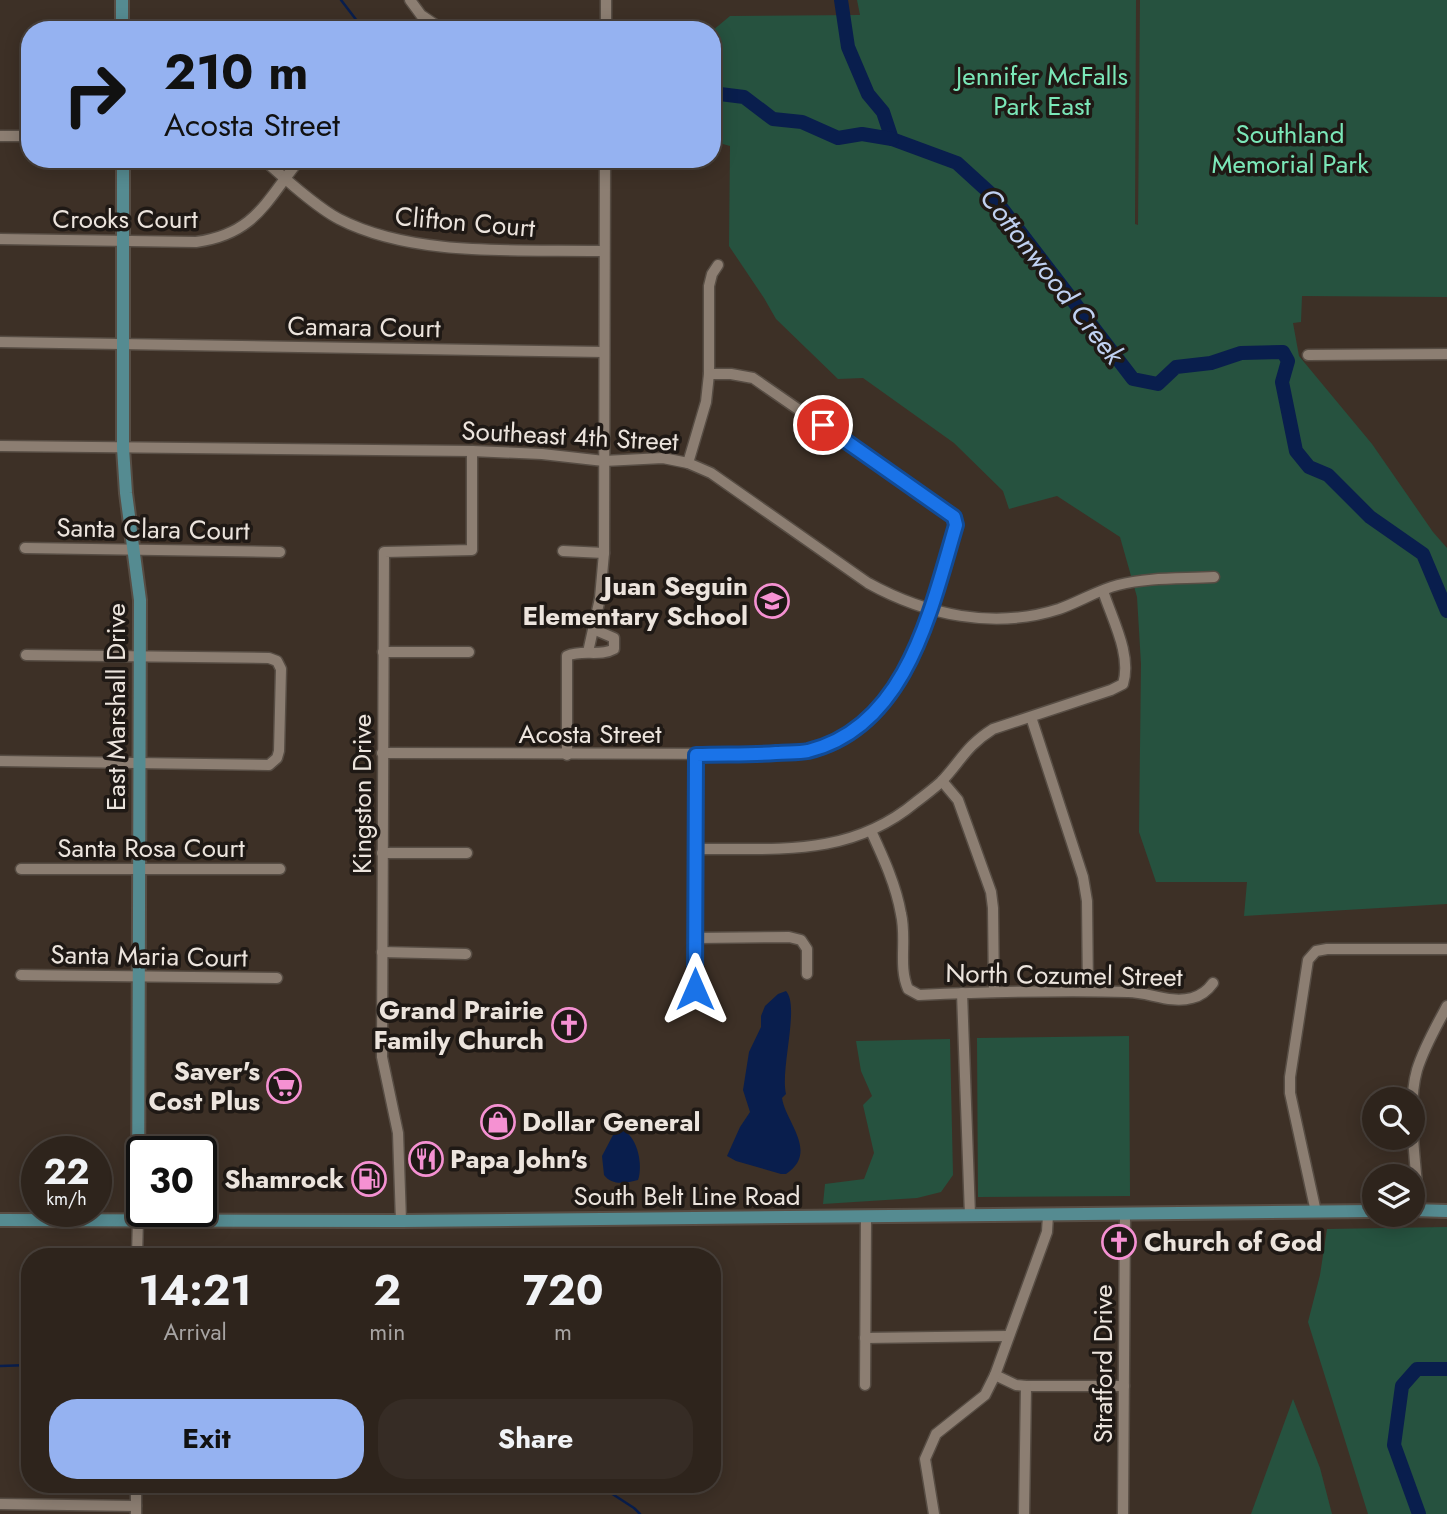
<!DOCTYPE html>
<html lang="en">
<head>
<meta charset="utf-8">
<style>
  :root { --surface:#2e241c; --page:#362c25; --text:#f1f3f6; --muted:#a7a4a3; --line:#49413b; --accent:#95b2f1 }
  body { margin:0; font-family:Jost,sans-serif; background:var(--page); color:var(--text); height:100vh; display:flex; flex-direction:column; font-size:26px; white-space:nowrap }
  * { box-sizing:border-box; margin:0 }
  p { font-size:23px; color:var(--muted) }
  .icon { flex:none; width:38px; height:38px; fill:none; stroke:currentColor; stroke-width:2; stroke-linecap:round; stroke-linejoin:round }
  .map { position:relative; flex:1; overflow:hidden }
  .panel { position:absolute; left:21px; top:1248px; width:700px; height:245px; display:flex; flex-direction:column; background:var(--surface); border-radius:28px; box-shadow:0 4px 18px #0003,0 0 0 2px var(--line) }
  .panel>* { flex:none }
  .banner { position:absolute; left:21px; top:21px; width:700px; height:147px; border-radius:28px; box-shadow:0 4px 18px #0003,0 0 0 2px var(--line); background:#95b2f1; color:#111; overflow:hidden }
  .tools { position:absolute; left:1362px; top:1087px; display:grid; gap:14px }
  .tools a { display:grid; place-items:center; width:63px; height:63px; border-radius:50%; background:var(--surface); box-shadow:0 4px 18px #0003,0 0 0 2px var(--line); font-size:35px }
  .speed { position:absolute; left:21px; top:1136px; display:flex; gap:14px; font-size:35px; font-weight:700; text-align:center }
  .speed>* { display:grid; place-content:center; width:91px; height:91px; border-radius:50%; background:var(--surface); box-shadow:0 4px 18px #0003,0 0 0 2px var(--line); line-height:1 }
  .speed small { font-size:18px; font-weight:400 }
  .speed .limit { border:4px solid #111; border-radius:10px; background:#fff; color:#111 }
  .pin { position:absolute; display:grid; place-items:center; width:60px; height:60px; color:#fff; margin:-30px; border:4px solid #fff; border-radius:50%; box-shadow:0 2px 7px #0007 }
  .me { position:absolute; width:77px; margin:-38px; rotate:0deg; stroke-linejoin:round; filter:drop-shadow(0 0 5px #0008) }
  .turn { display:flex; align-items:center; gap:24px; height:147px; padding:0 28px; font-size:32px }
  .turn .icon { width:91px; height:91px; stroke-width:2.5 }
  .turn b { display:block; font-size:49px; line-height:60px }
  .eta { display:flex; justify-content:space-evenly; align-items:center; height:119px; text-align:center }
  .eta b { font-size:42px; font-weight:700; line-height:49px }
  .button { display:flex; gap:14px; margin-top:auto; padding:14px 28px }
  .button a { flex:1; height:80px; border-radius:28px; background:var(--accent); color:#111; font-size:28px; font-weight:700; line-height:80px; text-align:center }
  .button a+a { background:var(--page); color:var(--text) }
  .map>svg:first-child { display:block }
  .green { fill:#26523f }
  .water { fill:#091e4d }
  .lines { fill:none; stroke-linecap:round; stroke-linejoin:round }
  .stream { stroke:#091e4d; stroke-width:2.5 }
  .river { stroke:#091e4d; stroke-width:14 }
  .minor-casing { stroke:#574d44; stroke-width:13 }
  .major-casing { stroke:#574d44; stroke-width:16 }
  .minor { stroke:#8c7e72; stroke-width:10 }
  .major { stroke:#558b91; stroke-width:12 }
  .route-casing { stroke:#114b97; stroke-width:18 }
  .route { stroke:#1a73e8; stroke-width:12 }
  .labels { text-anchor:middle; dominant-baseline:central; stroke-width:7; stroke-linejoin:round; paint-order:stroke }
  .park-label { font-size:26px; fill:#7be7b8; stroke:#1f1915 }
  .street-label { font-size:26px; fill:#ece4dd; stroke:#1f1915 }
  .poi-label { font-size:26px; font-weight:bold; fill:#ece4dd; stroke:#1f1915; text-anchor:end }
  .water-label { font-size:28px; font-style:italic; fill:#c0d1f1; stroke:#1f1915 }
</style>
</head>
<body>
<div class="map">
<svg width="1447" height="1514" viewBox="0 0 1447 1514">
  <rect width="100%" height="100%" fill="#3d3026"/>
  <!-- green -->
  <g class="green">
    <path d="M857,0h279l-1,224 3,1 2,-225h307v297l-145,-1 -1,26 -8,1 6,33 73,88 61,88 14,16v356l-203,12 3,-34h-91l-17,-50 2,-168 -4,-67 -17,-60 -63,-41 -48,13 -6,-18 -49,-48 -91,-65 -25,1 -62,-60 -12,-21 -35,-52 1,-100 -18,-5v-110l18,-15 130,-1z"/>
    <path d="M1129,1036l1,160 -152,1 -1,-159z"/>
    <path d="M950,1039l3,136 -12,17 -24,6 -94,6 2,-20 39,-5 10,-26 -11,-48 9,-9 -11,-25 -5,-30z"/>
    <path d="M1447,1227v287h-79l-60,-192 12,-47 7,-46z"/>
    <path d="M1293,1399l27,69 12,46h-81z"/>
  </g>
  <!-- water -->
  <g class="water">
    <path d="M786,991c14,15 -6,78 0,103l-4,4c4,25 37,54 4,76h-5l-45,-13 -9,-5 13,-29 10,-15 -7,-22 6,-38 12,-25v-11l4,-10 13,-12z"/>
    <path d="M624,1131c14,7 19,35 14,49 -12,3 -26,6 -34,-5l-2,-19 11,-21z"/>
  </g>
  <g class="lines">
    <!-- stream -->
    <g class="stream">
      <path d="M341,0l23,30"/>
      <path d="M0,1366l30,-1"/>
      <path d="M216,1484l3,4 41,3 13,-7"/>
      <path d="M597,1484l37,24 6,6"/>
    </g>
    <!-- river -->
    <g class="river">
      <path d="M841,0l7,47 20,47 15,18 9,27 65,24 34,31 142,185 25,5 18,-17 35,-4 30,-10 42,-1 5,9 -6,21 14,69 13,16 19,8 42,42 53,37 24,57"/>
      <path d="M712,93l32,4 29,22 29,3 36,16 24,-4 30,5"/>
      <path d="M1419,1514l-25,-69 8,-59 15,-17h30"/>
    </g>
    <!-- minor casing -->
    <g class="minor-casing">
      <g id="minor">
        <path d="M410,0l11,15 22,15"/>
        <path d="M606,30v-30"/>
        <path d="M0,136h30"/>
        <path d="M263,159c20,18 53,48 76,60 76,39 181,30 265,32"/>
        <path d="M0,239l196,3c59,-8 70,-41 104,-83"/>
        <path d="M0,342l604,10"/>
        <path d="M1308,355l139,-1"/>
        <path d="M0,446l472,5 70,3 62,7 59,-3 25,5 23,10 157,110c58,32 126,47 191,26 20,-7 39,-19 59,-24 31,-8 65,-6 96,-8"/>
        <path d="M688,463l18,-61 3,-28v-88l3,-12 6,-9"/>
        <path d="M25,548l255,4"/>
        <path d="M563,551l41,2"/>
        <path d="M383,652h86"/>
        <path d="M588,652l12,-54 4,-45 1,-394"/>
        <path d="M1031,717l52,160 4,24 1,90"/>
        <path d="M382,753l372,1 52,-3 32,-10 28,-20 22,-23 19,-33 24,-55 25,-85 -2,-8 -201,-139 -22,-4h-22"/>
        <path d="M567,755v-99c15,-7 33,1 47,-7v-11l-21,-9"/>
        <path d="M0,761l269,4 8,-7 2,-7 2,-82 -4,-8 -8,-3 -243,-3"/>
        <path d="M942,781l16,19 33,92 2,16 1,84"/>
        <path d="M871,831c12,26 25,54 30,83 6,25 -3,52 7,75l11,6c70,-3 139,-5 209,-3 21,0 42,12 64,6 8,-2 16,-8 21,-15"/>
        <path d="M696,849c80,-1 153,9 220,-47 8,-6 17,-13 25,-20 20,-21 25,-36 52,-53l118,-39 12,-6c9,-29 -11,-65 -20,-93"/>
        <path d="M382,853h85"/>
        <path d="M21,869h259"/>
        <path d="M696,938l93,-1 12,3 6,9v25"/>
        <path d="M382,952l84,2"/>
        <path d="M21,975l256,3"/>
        <path d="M696,989v-234"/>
        <path d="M962,993l8,222"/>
        <path d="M1419,1210c-2,-40 -13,-102 -2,-140 7,-23 19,-43 30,-64"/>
        <path d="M1316,1212l-26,-119v-16l18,-117 8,-9 11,-2h120"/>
        <path d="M401,1221l-3,-88 -16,-76 2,-505 88,-2v-99"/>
        <path d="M137,1256l1,-37"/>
        <path d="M865,1338l143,-2"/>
        <path d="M995,1375l21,10 10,1h98"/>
        <path d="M865,1385l1,-167"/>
        <path d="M0,1504l136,2"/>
        <path d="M136,1514v-30"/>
        <path d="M934,1514l-9,-55 11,-25 49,-39 10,-20 52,-143 1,-17"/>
        <path d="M1024,1514l2,-128"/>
        <path d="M1123,1514l2,-300"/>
      </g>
    </g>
    <!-- major casing -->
    <g class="major-casing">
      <g id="major">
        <path d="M122,0v30"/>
        <path d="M123,159v289l3,45 14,107 -2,619"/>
        <path d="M1412,1210l35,1"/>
        <path d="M0,1220l401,1 973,-10"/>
      </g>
    </g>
    <!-- minor -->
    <use href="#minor" class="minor"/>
    <!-- major -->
    <use href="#major" class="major"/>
  </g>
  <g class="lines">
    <!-- route casing -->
    <g class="route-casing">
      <path id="route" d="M695,989l1,-234c27,-1 54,0 80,-2 11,-1 22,0 32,-2 99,-24 123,-142 148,-226l-2,-8 -131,-92"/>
    </g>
    <!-- route -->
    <use href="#route" class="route"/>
  </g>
  <!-- icons -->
  <defs>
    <g id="school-ring" transform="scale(1.75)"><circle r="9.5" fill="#1f1915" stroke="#f591d2" stroke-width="1.5"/><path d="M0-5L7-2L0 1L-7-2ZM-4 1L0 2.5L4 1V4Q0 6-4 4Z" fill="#f591d2"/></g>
    <g id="church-ring" transform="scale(1.75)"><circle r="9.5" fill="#1f1915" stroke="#f591d2" stroke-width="1.5"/><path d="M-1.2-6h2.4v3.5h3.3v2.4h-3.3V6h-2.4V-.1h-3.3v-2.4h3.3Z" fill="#f591d2"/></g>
    <g id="supermarket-ring" transform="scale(1.75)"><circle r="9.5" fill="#1f1915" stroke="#f591d2" stroke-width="1.5"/><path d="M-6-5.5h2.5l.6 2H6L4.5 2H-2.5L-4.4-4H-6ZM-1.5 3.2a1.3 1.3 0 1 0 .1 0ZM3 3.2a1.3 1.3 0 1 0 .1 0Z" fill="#f591d2"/></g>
    <g id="shop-ring" transform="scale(1.75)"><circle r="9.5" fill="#1f1915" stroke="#f591d2" stroke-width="1.5"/><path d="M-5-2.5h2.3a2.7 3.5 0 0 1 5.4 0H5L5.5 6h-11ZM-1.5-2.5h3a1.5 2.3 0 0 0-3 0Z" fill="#f591d2"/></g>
    <g id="restaurant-ring" transform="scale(1.75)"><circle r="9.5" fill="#1f1915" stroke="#f591d2" stroke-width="1.5"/><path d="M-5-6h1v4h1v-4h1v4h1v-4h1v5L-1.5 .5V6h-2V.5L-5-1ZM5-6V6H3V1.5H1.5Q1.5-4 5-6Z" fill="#f591d2"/></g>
    <g id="fuel-ring" transform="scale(1.75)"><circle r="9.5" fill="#1f1915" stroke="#f591d2" stroke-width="1.5"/><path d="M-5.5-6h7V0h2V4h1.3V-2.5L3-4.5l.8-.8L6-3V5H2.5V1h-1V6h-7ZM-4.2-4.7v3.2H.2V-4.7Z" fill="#f591d2"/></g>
  </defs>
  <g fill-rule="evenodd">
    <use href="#school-ring" x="772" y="601"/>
    <use href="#church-ring" x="569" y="1025"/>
    <use href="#supermarket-ring" x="284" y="1086"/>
    <use href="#shop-ring" x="498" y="1122"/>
    <use href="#restaurant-ring" x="426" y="1159"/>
    <use href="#fuel-ring" x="369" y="1179"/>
    <use href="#church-ring" x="1119" y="1242"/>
  </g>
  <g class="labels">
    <!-- park labels -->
    <g class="park-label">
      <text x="1042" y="76">Jennifer McFalls<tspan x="1042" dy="30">Park East</tspan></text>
      <text x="1290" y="134">Southland<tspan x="1290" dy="30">Memorial Park</tspan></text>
    </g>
    <!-- street labels -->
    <g class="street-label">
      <text x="125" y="219">Crooks Court</text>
      <text transform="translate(465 222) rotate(5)">Clifton Court</text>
      <text transform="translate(364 327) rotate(1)">Camara Court</text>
      <text transform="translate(570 436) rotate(3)">Southeast 4th Street</text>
      <text transform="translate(153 529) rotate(1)">Santa Clara Court</text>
      <text transform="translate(116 707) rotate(-90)">East Marshall Drive</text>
      <text x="590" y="734">Acosta Street</text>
      <text transform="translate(362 794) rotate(-90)">Kingston Drive</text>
      <text x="151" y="848">Santa Rosa Court</text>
      <text transform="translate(149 956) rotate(1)">Santa Maria Court</text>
      <text transform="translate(1064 975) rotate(1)">North Cozumel Street</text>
      <text x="687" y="1196">South Belt Line Road</text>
      <text transform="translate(1103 1364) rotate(-90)">Stratford Drive</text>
    </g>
    <!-- poi labels -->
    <g class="poi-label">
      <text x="748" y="586">Juan Seguin<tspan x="748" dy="30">Elementary School</tspan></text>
      <text x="544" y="1010">Grand Prairie<tspan x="544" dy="30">Family Church</tspan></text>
      <text x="260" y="1071">Saver's<tspan x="260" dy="30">Cost Plus</tspan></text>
      <text x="522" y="1122" text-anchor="start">Dollar General</text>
      <text x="450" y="1159" text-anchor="start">Papa John's</text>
      <text x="344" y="1179">Shamrock</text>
      <text x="1144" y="1242" text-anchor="start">Church of God</text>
    </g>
    <!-- water labels -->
    <g class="water-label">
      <text transform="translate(1052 276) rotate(52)">Cottonwood Creek</text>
    </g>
  </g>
</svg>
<div class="tools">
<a><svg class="icon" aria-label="search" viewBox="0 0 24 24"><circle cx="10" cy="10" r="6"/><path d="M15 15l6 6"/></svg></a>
<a><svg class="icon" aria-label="layers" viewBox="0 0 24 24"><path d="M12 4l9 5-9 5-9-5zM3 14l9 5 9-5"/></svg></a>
</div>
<div class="speed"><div>22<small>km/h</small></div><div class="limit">30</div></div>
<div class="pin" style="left:823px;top:425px;background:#d93025"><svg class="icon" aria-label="arrive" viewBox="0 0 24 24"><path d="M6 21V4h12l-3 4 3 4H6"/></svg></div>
<svg class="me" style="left:695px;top:989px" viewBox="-20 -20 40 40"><path d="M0-17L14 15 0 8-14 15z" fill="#1a73e8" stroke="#fff" stroke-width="4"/></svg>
<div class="banner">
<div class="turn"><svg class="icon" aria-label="right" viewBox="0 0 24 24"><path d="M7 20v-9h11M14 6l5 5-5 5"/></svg><div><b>210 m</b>Acosta Street</div></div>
</div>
<section class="panel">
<div class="eta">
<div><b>14:21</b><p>Arrival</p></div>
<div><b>2</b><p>min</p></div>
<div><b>720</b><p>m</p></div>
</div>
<div class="button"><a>Exit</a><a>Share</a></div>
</section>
</div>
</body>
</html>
